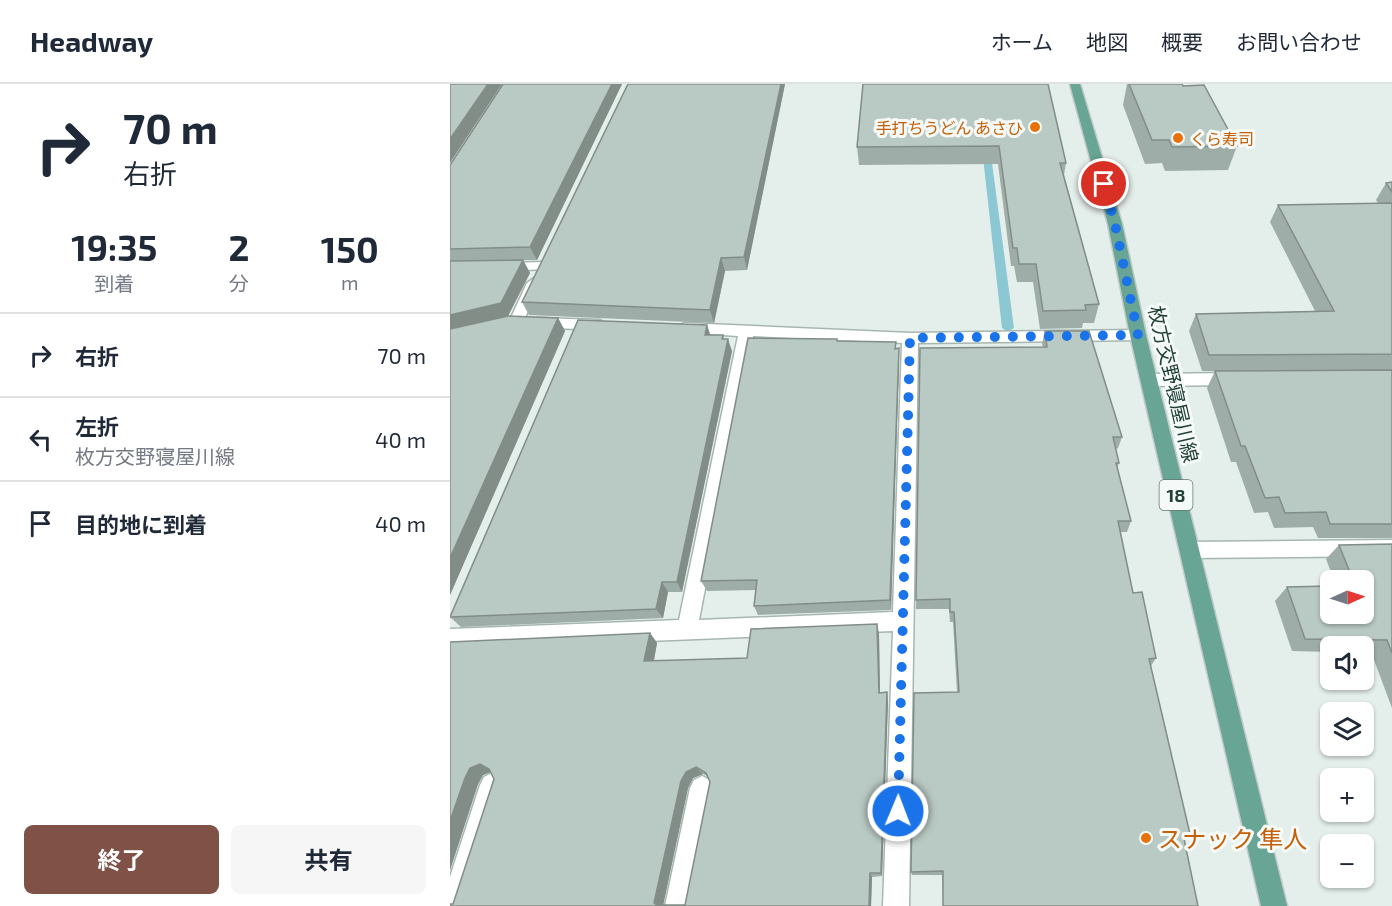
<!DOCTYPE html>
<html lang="ja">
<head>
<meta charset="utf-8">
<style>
  :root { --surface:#fff; --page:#f6f6f7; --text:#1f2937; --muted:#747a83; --line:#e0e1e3; --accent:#7f5147 }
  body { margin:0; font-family:"Exo 2","Noto Sans JP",sans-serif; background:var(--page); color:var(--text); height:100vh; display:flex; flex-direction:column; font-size:22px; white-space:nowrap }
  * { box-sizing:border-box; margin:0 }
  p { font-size:20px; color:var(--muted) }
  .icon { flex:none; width:33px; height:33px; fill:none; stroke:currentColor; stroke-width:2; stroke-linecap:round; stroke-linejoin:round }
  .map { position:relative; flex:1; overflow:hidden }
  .details { display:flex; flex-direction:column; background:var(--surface); width:450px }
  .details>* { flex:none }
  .top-card { background:#fff; color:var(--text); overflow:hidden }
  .needle { width:39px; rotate:87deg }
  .buttons { position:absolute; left:870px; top:486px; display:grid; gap:12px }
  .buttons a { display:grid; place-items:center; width:54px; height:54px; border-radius:9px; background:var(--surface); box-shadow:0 2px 4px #0004; font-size:30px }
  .pin { position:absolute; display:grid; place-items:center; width:51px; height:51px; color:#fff; margin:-26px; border:3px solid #fff; border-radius:50%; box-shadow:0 2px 6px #0007 }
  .me { position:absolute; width:66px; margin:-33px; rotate:1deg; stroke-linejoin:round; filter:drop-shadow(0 0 4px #0008) }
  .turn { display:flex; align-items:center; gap:21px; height:126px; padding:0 24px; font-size:27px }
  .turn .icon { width:78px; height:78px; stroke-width:2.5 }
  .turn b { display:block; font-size:42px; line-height:51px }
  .eta { display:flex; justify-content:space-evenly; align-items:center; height:102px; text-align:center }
  .eta b { font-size:36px; font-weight:700; line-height:42px }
  .cta { display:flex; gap:12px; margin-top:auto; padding:12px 24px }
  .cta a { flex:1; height:69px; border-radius:9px; background:var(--accent); color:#fff; font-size:24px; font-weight:700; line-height:69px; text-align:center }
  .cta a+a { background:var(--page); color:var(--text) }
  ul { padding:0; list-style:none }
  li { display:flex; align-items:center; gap:18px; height:84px; padding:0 24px; border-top:2px solid var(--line) }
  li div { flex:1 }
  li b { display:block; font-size:22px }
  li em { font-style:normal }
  header { display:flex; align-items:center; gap:36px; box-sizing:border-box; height:84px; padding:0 30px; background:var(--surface); border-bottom:2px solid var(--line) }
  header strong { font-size:28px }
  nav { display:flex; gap:33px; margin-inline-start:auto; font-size:21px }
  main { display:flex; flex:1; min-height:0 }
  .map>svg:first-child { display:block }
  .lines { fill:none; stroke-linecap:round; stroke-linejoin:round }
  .stream { fill:#8bc8d4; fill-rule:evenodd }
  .lane-casing { stroke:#a6b7b1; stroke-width:3 }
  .street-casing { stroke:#a6b7b1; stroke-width:3 }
  .primary-casing { stroke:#c1cac8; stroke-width:3 }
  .lane { fill:#fff; fill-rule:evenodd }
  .street { fill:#fff; fill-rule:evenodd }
  .primary { fill:#68a595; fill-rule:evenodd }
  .wall { fill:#9fada8; fill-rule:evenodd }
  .shaded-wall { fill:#828d88 }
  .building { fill:#b9c9c3; stroke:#828d88; stroke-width:1.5; fill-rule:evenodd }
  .route { stroke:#1a73e8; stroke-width:10; stroke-dasharray:0 18 }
  .food-dot { fill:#e8710a; stroke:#f5faf8; stroke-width:2 }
  .labels { text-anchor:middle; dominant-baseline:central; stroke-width:6; stroke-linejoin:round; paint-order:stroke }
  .far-food-label { font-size:16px; fill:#c56008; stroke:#f5faf8; text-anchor:end }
  .shield { fill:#f5faf8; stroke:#627872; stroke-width:1.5 }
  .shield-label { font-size:18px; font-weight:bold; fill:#234139 }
  .street-label { font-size:20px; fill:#234139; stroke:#f5faf8 }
  .near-food-label { font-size:24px; fill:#c56008; stroke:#f5faf8; text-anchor:start }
</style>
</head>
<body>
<header>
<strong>Headway</strong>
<nav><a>ホーム</a><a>地図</a><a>概要</a><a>お問い合わせ</a></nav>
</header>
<main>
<section class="details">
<div class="top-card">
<div class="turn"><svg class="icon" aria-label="right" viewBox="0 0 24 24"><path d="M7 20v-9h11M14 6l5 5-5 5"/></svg><div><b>70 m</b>右折</div></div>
</div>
<div class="eta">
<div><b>19:35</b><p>到着</p></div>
<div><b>2</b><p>分</p></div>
<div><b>150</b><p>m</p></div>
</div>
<ul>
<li><svg class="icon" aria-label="right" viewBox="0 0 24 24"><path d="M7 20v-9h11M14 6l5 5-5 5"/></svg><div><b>右折</b></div><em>70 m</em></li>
<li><svg class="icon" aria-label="left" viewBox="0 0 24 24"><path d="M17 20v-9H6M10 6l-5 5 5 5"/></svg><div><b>左折</b><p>枚方交野寝屋川線</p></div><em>40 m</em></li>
<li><svg class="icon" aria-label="arrive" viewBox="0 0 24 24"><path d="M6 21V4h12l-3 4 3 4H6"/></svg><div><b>目的地に到着</b></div><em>40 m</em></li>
</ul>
<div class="cta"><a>終了</a><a>共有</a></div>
</section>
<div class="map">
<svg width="942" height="822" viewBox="0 0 942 822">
  <rect width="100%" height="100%" fill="#e4eeea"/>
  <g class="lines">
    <!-- stream -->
    <path class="stream" d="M536,61l4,3 24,180 -6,4 -6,-4 -20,-180z"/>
    <!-- lane casing -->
    <g class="lane-casing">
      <g id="lane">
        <path d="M784,289l6,2 2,4 -2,4 -6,2 -85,1 -6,-2 -2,-4 2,-4 6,-2z"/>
        <path d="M942,456v16l-203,2 -7,-2 -2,-6 2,-6 7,-2z"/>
        <path d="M252,692l8,4 4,8 -23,118h-26l25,-118 4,-8z"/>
      </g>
    </g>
    <!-- street casing -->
    <g class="street-casing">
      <g id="street">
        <path d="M93,178l5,1 2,3 -2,3 -45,2 -7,-4 7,-4z"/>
        <path d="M84,194l7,5 -18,39 -7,5 -5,-1 -2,-4 18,-39z"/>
        <path d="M87,234l63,2 7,5 -7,5 -68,-3 -2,-4z"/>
        <path d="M234,239l226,10 228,-3 8,5 -8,5 -220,3 -9,563h-26l10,-275 -443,18v-20l229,-9 59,-284 -59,-4 -3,-4zM303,252l149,7 -9,269 -194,8z"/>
        <path d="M42,689l8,4 4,8 -38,121h-16v-29l30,-92 4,-8z"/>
      </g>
    </g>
    <!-- primary casing -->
    <g class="primary-casing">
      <path id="primary" d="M620,0h10l42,140 24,111 141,571h-26l-131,-571 -22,-111z"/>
    </g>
    <!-- lane -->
    <use href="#lane" class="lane"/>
    <!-- street -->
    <use href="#street" class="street"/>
    <!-- primary -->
    <use href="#primary" class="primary"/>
  </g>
  <!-- wall -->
  <g class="wall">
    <path d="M53,0h119l-85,176h-16h2l7,13 -22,43 50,2 7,13 -115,264v-430z"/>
    <path d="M335,0l-38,186 -22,1 -11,52 -185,-8 -7,-13z"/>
    <path d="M413,0l203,79 -2,12 35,129 -5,19h-11l-1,5 -42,1 -7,-47h-16l-3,-16h-3l-13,-102 -139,1 -2,-18z"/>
    <path d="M677,0h55l55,62 -9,24 -63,1 -3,-8 -17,1 -22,-59z"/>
    <path d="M942,98v356h-74l-5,-11 -39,1 -6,-16 -14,1 -18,-51h-5l-24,-74 8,-17h-13l-13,-40 7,-17 119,-3 -45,-89 8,-17 100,-2 -2,-3 10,-17z"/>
    <path d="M257,241l3,10 14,4 8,12 -50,241h-14l-5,26 -202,9 -11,-10z"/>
    <path d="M595,247l77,106 -4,11 -2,1 3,14 -2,5 14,53 -4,11h-7l13,61 23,65 -5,8 39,168 -6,4 14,68h-255l-1,-31h-30l-1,-3 46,-180 -4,-70h-3l-1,-13h-33l4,-261 123,-1 -1,-3z"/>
    <path d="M387,257l62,7v13l-8,249 -133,5 -4,-9 2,-16 -49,1 -6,-10z"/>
    <path d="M942,460v164l-21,-56h-7v-6h-34v6l-38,-1 -17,-50 12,-14 43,27 34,-34h-30l-8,-21 13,-14z"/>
    <path d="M427,540l2,10 1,59 7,-1 1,9 -6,175 -10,1 -1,29h-421v-2h3l41,-125 -3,-7 -8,3 -5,9 -28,86v-228l200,-9 7,10 -3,18 93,-3 4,-29zM253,690l4,2 3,6 -25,123h-22l25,-117 5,-10z"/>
  </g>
  <!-- shaded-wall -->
  <g class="shaded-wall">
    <path d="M38,0h14l-52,79v-24z"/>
    <path d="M162,0h10l-85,176 -7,-13z"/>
    <path d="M331,0h4l-38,186 -3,-13z"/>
    <path d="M271,174l4,13 -11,52 -4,-13z"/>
    <path d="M73,176l7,13 -22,43 -58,14v-15z"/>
    <path d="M108,234l7,13 -115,264v-37z"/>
    <path d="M257,241l4,12 -6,-2z"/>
    <path d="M273,251l3,12 2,-8 4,12 -50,241 -5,-10z"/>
    <path d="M449,264v13l-8,249 -1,-10z"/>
    <path d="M212,498l6,10 -5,26 -7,-9z"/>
    <path d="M427,540l2,10 1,67 -1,-8z"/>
    <path d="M200,549l7,10 -5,27 -8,-9z"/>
    <path d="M437,608l1,9 -6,175 -1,-3z"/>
    <path d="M30,680l13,7 -10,4 -5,9 -28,86v-49l15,-43 5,-10z"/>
    <path d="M246,683l7,7 -10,4 -5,10 -25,118 -6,-1 -3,-2 27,-122 5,-9z"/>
    <path d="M420,789l2,4 -1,29h-2z"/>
  </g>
  <!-- building -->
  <g class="building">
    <path d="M0,0h38l-38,55z"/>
    <path d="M53,0h109l-82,163 -80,2v-84z"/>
    <path d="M178,0h153l-37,173 -23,1 -11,52 -188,-8z"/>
    <path d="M413,0h185l18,79h-6l39,141 -14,1 1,5 -43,1 -7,-47h-17l-2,-16h-4l-14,-102 -142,1z"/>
    <path d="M679,0h53l1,2 21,-1 33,61 -65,1 -3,-7h-17z"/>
    <path d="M942,98v10l-6,-9z"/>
    <path d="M942,119v151l-183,1 -13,-41 138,-3 -56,-106z"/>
    <path d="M73,176l-22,43 -51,12v-54z"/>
    <path d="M58,232l50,2 -108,240v-229z"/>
    <path d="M128,236l129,5 -2,10h18l-1,4h6l-51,243h-15l-6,27 -206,8z"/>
    <path d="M595,247h44l33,106h-9l6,26h-3l15,58h-13l15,72 9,-1 14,66 -7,1 41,175h-7l15,72h-255v-35l-32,1 3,-179 45,-1 -5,-80h-4v-13l-34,1 4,-252 127,-1z"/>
    <path d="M298,254l89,1v2l59,1 -1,7 4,-1 -9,252 -136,6 3,-26 -56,1z"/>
    <path d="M942,286v154h-62l-4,-12 -41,1 -6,-16 -14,1 -20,-52h-4l-26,-75z"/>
    <path d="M942,460v109l-5,-13 -82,-1 -18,-52 43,-1v28h34v-34h-11l-14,-35z"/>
    <path d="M427,540l2,69 8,-1 -6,181h-11l-1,33h-419v-2h3l41,-125 -5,-10 -9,-5 -10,4 -5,10 -15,43v-179l200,-9 -6,28 103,-3 4,-29zM246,683l10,6 4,9 -25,123h-28l-3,-2 27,-122 5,-9z"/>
  </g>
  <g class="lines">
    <!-- route -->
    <path class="route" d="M448,727l12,-473 228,-3 -23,-111 -11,-40"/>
  </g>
  <!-- markers -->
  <g class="food-dot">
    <circle cx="585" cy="43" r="6"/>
    <circle cx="728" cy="54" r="6"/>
    <circle cx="696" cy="754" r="6"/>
  </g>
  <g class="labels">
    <!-- far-food labels -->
    <g class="far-food-label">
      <text x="573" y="43">手打ちうどん あさひ</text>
      <text x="740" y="54" text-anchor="start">くら寿司</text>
    </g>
    <!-- shield labels -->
    <rect class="shield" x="709.5" y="396" width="33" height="30" rx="4.5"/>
    <g class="shield-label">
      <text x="726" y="411">18</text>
    </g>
    <!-- street labels -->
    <g class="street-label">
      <text transform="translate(724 300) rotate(77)">枚方交野寝屋川線</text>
    </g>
    <!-- near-food labels -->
    <g class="near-food-label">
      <text x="708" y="754">スナック 隼人</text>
    </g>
  </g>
</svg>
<div class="buttons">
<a><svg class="needle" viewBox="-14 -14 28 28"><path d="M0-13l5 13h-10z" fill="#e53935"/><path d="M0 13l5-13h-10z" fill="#747a83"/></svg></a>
<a><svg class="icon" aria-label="sound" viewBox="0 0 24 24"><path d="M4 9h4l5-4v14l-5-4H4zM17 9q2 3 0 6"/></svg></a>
<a><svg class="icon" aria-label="layers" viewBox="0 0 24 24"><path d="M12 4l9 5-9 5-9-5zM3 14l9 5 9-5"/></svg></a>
<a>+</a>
<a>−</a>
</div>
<div class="pin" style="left:654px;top:100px;background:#d93025"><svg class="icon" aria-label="arrive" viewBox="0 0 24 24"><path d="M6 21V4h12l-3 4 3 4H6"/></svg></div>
<svg class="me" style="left:448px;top:727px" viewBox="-20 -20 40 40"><circle r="17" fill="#1a73e8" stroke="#fff" stroke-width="3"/><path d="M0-11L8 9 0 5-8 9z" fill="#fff"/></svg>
</div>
</main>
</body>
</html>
